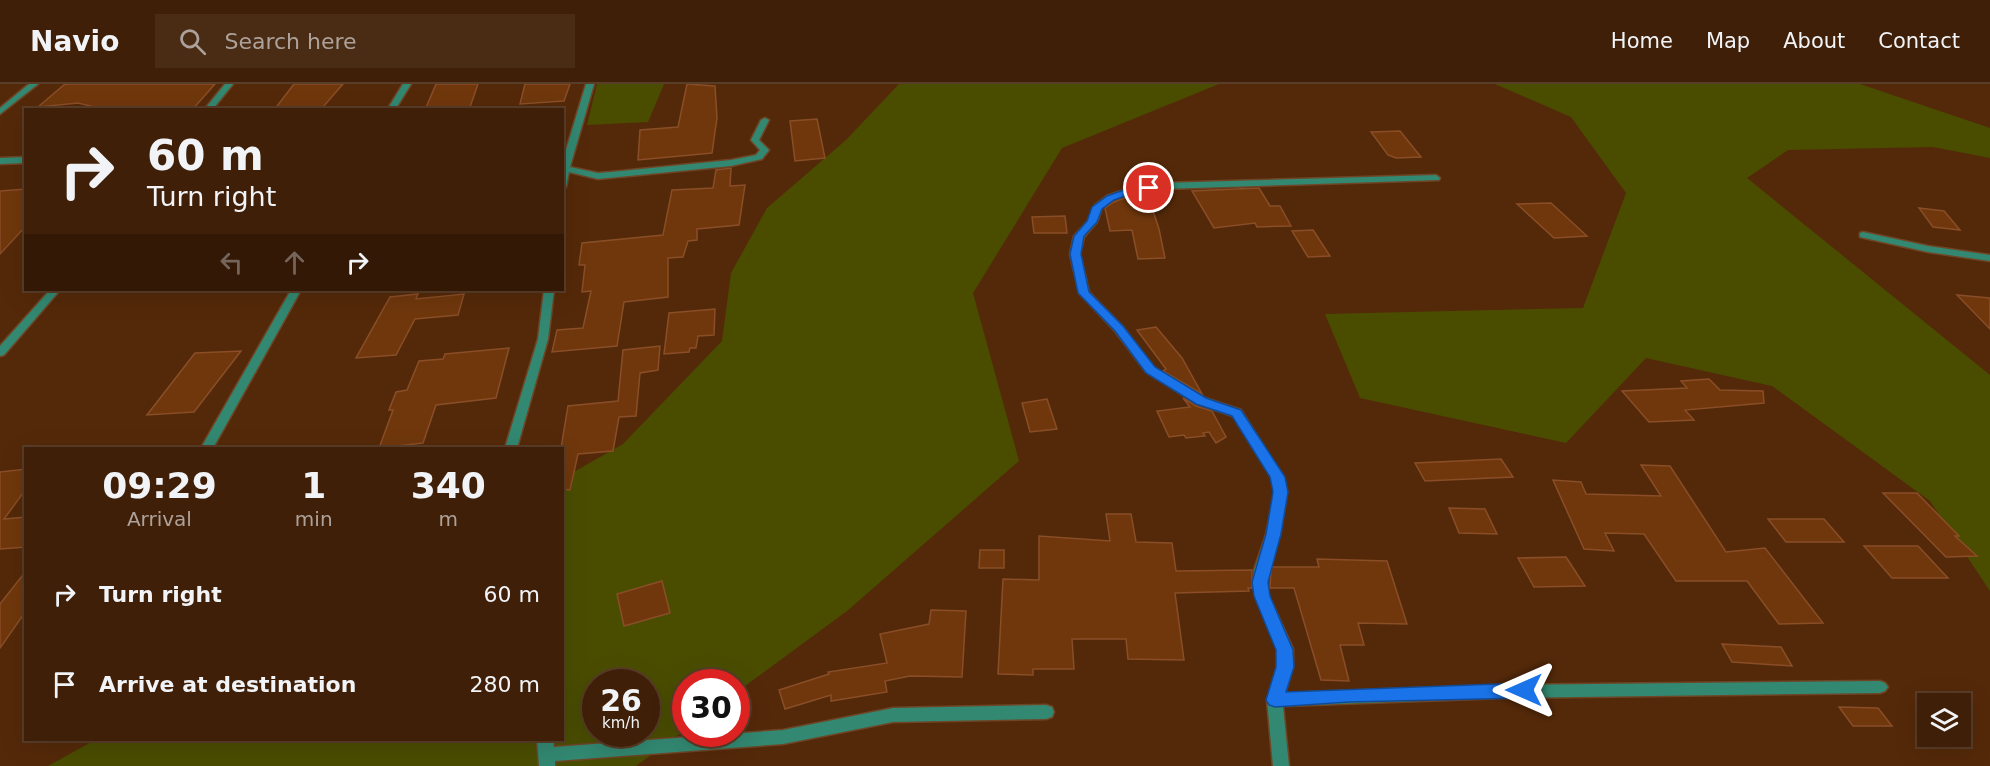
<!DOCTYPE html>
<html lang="en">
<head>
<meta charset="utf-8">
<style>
  :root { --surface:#3f1f07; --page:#4a2c15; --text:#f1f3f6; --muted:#ada29b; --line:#583d28 }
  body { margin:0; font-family:"DejaVu Sans",sans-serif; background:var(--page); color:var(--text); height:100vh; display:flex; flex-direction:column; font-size:22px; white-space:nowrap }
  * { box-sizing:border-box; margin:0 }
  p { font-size:20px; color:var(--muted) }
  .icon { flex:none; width:33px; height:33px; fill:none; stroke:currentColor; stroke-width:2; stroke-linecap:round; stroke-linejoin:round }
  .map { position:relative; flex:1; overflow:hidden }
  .drawer { position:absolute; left:24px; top:363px; width:540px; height:294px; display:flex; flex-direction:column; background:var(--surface); border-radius:0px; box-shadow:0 6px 24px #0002,0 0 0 2px var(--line) }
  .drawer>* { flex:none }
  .guide { position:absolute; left:24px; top:24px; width:540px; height:183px; border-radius:0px; box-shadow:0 6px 24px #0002,0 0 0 2px var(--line); background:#3f1f07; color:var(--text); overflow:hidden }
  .controls { position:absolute; left:1917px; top:609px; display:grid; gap:12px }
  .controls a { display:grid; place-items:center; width:54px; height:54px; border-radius:0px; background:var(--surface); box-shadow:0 6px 24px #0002,0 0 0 2px var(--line); font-size:30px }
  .speed { position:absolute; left:582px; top:585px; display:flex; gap:12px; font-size:30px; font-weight:700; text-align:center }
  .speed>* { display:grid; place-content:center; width:78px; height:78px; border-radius:50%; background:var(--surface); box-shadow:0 6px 24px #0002,0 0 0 2px var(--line); line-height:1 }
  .speed small { font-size:15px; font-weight:400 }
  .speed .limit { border:9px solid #d22; background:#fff; color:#111 }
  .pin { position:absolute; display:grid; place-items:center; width:51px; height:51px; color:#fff; margin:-26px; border:3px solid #fff; border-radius:50%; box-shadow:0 2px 6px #0007 }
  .me { position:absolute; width:66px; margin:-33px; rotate:270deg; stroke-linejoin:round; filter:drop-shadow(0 0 4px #0008) }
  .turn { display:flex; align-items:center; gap:21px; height:126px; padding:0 24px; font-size:27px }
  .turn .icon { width:78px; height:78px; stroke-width:2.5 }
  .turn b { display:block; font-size:42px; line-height:51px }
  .lanes { display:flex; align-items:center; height:57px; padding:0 24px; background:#0003; justify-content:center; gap:30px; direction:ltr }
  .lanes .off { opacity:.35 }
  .eta { display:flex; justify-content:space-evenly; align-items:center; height:102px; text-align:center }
  .eta b { font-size:36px; font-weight:700; line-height:42px }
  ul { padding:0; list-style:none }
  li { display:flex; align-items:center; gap:18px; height:90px; padding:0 24px }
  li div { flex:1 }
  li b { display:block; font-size:22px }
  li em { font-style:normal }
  header { display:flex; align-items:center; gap:36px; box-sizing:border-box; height:84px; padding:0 30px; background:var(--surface); border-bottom:2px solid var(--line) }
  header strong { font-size:28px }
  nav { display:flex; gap:33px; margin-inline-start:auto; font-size:21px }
  .search { width:420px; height:54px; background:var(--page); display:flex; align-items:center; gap:15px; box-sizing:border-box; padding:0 21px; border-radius:0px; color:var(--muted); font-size:22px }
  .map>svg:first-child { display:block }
  .green { fill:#4a4d00; fill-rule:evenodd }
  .building { fill:#70370c; stroke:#894e27; stroke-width:1.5 }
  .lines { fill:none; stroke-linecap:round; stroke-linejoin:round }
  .minor-casing { stroke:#6e4526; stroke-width:3 }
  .minor { fill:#328871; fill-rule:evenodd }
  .route { fill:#1a73e8; stroke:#114b97; stroke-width:1.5 }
</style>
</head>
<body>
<header>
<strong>Navio</strong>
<div class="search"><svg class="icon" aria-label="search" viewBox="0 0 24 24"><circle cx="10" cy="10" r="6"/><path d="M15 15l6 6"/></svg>Search here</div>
<nav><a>Home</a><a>Map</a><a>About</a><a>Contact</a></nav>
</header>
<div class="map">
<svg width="1990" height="682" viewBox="0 0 1990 682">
  <rect width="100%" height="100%" fill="#542909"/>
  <!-- green -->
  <g class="green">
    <path d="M597,0h67l-16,38 -61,3z"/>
    <path d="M899,0h320l-157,64 -89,145 46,168 -172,150 -110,81 -1,-10h-50l-1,48 -49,36h-588l47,-26h467l1,-262 60,-34 99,-103 9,-68 36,-65 79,-68zM596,598h50v52h-50z"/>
    <path d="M1495,0h365l130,44v30l-57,-11 -145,3 -41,28 243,197v216l-60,-90 -158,-115 -126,-28 -80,85 -206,-45 -35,-84 258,-6 43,-115 -55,-76z"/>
  </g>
  <!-- building -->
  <g class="building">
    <path d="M65,0h150l-23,26h-85l-29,-7 -40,4z"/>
    <path d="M294,0h49l-20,23 -49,3z"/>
    <path d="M436,0h42l-9,26h-44z"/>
    <path d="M525,0h45l-6,17 -44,3z"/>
    <path d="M687,0l28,2 2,32 -5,35 -74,7 2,-30 38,-3z"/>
    <path d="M817,35l8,39 -30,3 -5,-40z"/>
    <path d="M1400,47l21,26 -25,1 -8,-3 -17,-23z"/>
    <path d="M731,84l-1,18 15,-1 -6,40 -42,4v11l-9,1 -5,16 -15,1v39l-44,5 -7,44 -65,6 5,-22 26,-2 8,-37 -9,1 3,-27h-6l3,-22 81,-8 9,-45 41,-2 3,-18z"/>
    <path d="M1259,104l11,18h10l11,20 -34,1 -2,-4 -41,5 -22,-37z"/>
    <path d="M26,105v37l-26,28v-63z"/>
    <path d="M1147,108l12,37 6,29 -27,1 -6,-29 -22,1 -5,-23 9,-6 23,-9z"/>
    <path d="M1551,119l36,33 -33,2 -37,-34z"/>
    <path d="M1919,124l25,3 16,19 -27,-3z"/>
    <path d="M1065,132l2,17h-33l-2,-16z"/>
    <path d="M1313,146l17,26 -22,1 -16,-26z"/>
    <path d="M418,210l-2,5 48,-5 -6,21 -43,4 -19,36 -40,3 34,-61z"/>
    <path d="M1957,211l33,3v31z"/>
    <path d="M715,225l-1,26 -16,1 -2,12h-6l-1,4 -25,2 5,-41z"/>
    <path d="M1156,243l26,31 20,36 -39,-23 3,-2 -29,-39z"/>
    <path d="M660,262l-2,24 -18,3 -4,43 -17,1 -6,34 -35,3 -8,36 -8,-1v-41h-1l7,-42 50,-5 5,-51z"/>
    <path d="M509,264l-13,50 -60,7 -13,38 -44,5 14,-38h-4l7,-18 11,-2 12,-29 24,-2 2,-5z"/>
    <path d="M241,267l-47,61 -47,3 48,-62z"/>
    <path d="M1709,295l11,11 43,1 1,12 -79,7 9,10 -45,2 -27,-31 65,-3 -6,-7z"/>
    <path d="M1183,314l13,8 16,5 14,26 -10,6 -7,-11 -6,1 2,3 -19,2 -2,-3 -15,2 -12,-26 33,-4z"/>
    <path d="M1047,315l10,30 -27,3 -8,-29z"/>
    <path d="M1501,375l12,18 -88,4 -10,-18z"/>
    <path d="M1641,381l29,1 56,86 39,-4 58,75 -44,1 -32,-43h-71l-32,-47 -39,-1 9,18 -30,-2 -31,-69 28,2 5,12 75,2z"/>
    <path d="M26,385v20l-22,30 22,-2v30l-26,2v-77z"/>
    <path d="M1883,409h34l42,43h-4l22,20 -31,1z"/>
    <path d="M1449,424l36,1 12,25 -38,-1z"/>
    <path d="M1106,430h25l5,28 36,1 4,28 76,-1v18h-4l1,3 -74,2 9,67 -56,-1 -2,-20h-54l2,30h-41v6l-35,-1 5,-95 36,1v-44l71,5z"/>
    <path d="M1768,435h56l20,23h-58z"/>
    <path d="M1864,462h54l30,32h-56z"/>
    <path d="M980,466h24v18h-25z"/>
    <path d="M1566,473l19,29 -51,1 -16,-29z"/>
    <path d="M1317,475l70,2 20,63 -49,-1 6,22h-24l9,36 -28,-1 -27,-92h-24l1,-21h48z"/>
    <path d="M26,487v40l-26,37v-44z"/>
    <path d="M662,497l8,32 -46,13 -7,-32z"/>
    <path d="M931,526l35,1 -4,66 -52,-1 -25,5 2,11 -56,9v-6l-46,14 -6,-19 50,-16 -1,-2 59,-9 -7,-29 49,-10z"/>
    <path d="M1722,560l59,3 11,19 -60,-4z"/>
    <path d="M1839,623l39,1 14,18h-39z"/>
  </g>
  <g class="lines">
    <!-- minor casing -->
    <g class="minor-casing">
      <g id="minor">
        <path d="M29,0h9l-38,30v-6z"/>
        <path d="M225,0h8l-21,26h-8z"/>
        <path d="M403,0h8l-16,26h-8z"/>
        <path d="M586,0h8l-24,83 28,6 13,-1 120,-12 25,-5 4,-5 -9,-10 10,-20 4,-2 4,2 -10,20 10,10 -7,9 -31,7 -133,13 -29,-7 -3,15 -4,3v-27z"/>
        <path d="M26,73v6l-26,1v-6z"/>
        <path d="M1436,91l4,3 -1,2 -276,9 -27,2 -23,9 -11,8 -5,14 -13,15 -4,17 9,38 34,35 31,41 51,30 36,12 42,67 4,15 -7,43 -12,35 -1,12 2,14 24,53v18l-8,26 216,-8 379,-4 5,2 3,4 -3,4 -5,2 -379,5 -218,8 6,60h-16l-6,-66 10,-33v-18l-22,-53 -2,-14 1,-12 12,-35 9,-43 -4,-15 -38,-61 -36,-12 -51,-32 -31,-41 -36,-38 -9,-39 4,-18 14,-15 7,-16 12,-9 25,-9 31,-4z"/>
        <path d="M1863,148l65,14 62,9v6l-62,-9 -68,-15v-4z"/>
        <path d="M50,206h10l-56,65 -4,1v-10z"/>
        <path d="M291,206h10l-88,158h-12z"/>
        <path d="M544,206h10l-6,49 -31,109h-12l33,-109z"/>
        <path d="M1046,621l6,2 2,5 -2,5 -6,2 -153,3 -110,22 -228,17v5h-16l-2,-26h16l1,7 229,-17 110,-22z"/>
      </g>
    </g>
    <!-- minor -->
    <use href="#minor" class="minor"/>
  </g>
  <!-- route -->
  <path class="route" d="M1149,101l5,3 -1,2 -16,2 -23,8 -12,9 -5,13 -13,14 -3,18 8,38 34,34 32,41 51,31 35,12 44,67 3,15 -7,42 -13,48 2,14 23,54 1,17 -8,25 238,-9 6,2 2,5 -2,6 -6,2 -175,4 -74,5 -6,-2 -3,-5 10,-33v-17l-22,-54 -2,-14 14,-48 7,-42 -3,-15 -38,-61 -36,-12 -50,-31 -31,-42 -37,-38 -8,-39 4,-18 13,-15 5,-14 15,-11 25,-9z"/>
</svg>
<div class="controls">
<a><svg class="icon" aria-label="layers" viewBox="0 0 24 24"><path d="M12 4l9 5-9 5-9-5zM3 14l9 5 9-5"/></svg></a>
</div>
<div class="speed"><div>26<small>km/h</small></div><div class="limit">30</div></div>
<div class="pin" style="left:1149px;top:104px;background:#d93025"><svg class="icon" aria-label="arrive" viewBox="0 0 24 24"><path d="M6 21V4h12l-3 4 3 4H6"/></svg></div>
<svg class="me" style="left:1524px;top:606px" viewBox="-20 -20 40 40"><path d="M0-17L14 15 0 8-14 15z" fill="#1a73e8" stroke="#fff" stroke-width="4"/></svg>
<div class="guide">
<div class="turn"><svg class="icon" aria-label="right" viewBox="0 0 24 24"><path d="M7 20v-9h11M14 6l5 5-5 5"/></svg><div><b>60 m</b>Turn right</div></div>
<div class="lanes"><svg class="icon off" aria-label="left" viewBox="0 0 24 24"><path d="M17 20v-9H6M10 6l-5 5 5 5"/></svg><svg class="icon off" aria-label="ahead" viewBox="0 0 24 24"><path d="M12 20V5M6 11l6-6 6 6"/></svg><svg class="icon" aria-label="right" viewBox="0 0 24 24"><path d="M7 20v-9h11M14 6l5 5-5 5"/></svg></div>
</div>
<section class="drawer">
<div class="eta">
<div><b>09:29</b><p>Arrival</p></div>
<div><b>1</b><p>min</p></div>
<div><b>340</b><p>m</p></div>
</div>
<ul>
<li><svg class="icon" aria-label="right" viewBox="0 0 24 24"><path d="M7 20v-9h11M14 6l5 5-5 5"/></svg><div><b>Turn right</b></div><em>60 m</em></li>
<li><svg class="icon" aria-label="arrive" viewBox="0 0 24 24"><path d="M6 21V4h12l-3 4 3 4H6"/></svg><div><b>Arrive at destination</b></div><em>280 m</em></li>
</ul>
</section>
</div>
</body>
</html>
